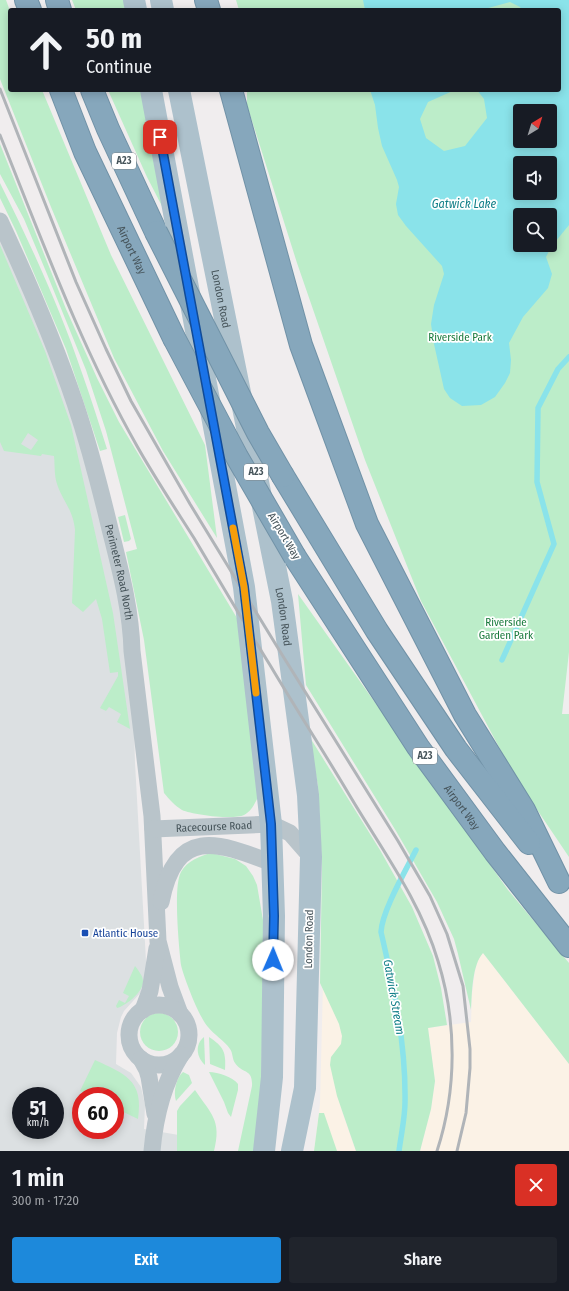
<!DOCTYPE html>
<html lang="en">
<head>
<meta charset="utf-8">
<style>
  :root { --surface:#171b24; --page:#20242c; --text:#f1f3f6; --muted:#9ea1a6; --accent:#1d89db }
  body { margin:0; font-family:"Fira Sans Condensed",sans-serif; background:var(--page); color:var(--text); height:100vh; display:flex; flex-direction:column; font-size:15px; white-space:nowrap }
  * { box-sizing:border-box; margin:0 }
  p { font-size:13px; color:var(--muted) }
  .icon { flex:none; width:22px; height:22px; fill:none; stroke:currentColor; stroke-width:2; stroke-linecap:round; stroke-linejoin:round }
  .map { position:relative; height:1151px; overflow:hidden }
  .side { display:flex; flex-direction:column; background:var(--surface); flex:1 }
  .side>* { flex:none }
  .guide { position:absolute; left:8px; top:8px; width:553px; height:84px; border-radius:4px; box-shadow:0 2px 10px #0003; background:#171b24; color:var(--text); overflow:hidden }
  .needle { width:26px; rotate:38deg }
  .tools { position:absolute; left:513px; top:104px; display:grid; gap:8px }
  .tools a { display:grid; place-items:center; width:44px; height:44px; border-radius:4px; background:var(--surface); box-shadow:0 2px 10px #0003; font-size:20px }
  .speed { position:absolute; left:12px; top:1087px; display:flex; gap:8px; font-size:20px; font-weight:700; text-align:center }
  .speed>* { display:grid; place-content:center; width:52px; height:52px; border-radius:50%; background:var(--surface); box-shadow:0 2px 10px #0003; line-height:1 }
  .speed small { font-size:10px; font-weight:400 }
  .speed .limit { border:6px solid #d22; background:#fff; color:#111 }
  .pin { position:absolute; display:grid; place-items:center; width:34px; height:34px; color:#fff; margin:-17px; border-radius:8px; box-shadow:0 2px 6px #0006 }
  .me { position:absolute; width:44px; margin:-22px; rotate:1deg; stroke-linejoin:round; filter:drop-shadow(0 0 3px #0008) }
  .turn { display:flex; align-items:center; gap:14px; height:84px; padding:0 12px; font-size:18px }
  .turn .icon { width:52px; height:52px; stroke-width:2.5 }
  .turn b { display:block; font-size:28px; line-height:34px }
  .round { display:grid; place-items:center; flex:none; width:42px; height:42px; border-radius:4px; background:var(--page) }
  .summary { display:flex; align-items:center; justify-content:space-between; height:68px; padding:0 12px }
  h1 { font-size:24px; font-weight:600; line-height:30px }
  .action { display:flex; gap:8px; margin-top:auto; padding:8px 12px }
  .action a { flex:1; height:46px; border-radius:4px; background:var(--accent); color:#fff; font-size:16px; font-weight:600; line-height:46px; text-align:center }
  .action a+a { background:var(--page); color:var(--text) }
  .map>svg:first-child { display:block }
  .commercial { fill:#fbf2e6 }
  .airport { fill:#dce0e2; fill-rule:evenodd }
  .green { fill:#bcedc9; fill-rule:evenodd }
  .water { fill:#8ae3ea; fill-rule:evenodd }
  .lines { fill:none; stroke-linecap:round; stroke-linejoin:round }
  .stream { stroke:#8ae3ea; stroke-width:5.5 }
  .highway-casing { stroke:#7192a7; stroke-width:24 }
  .street { stroke:#b9c4ca; stroke-width:17 }
  .primary { stroke:#adc1cc; stroke-width:22 }
  .highway { stroke:#86a7bc; stroke-width:22 }
  .rail { stroke:#b0b4b8; stroke-width:3 }
  .highway-bridge-casing { stroke:#7192a7; stroke-width:24; stroke-linecap:butt }
  .highway-bridge { stroke:#86a7bc; stroke-width:22 }
  .route-casing { stroke:#114b97; stroke-width:10 }
  .route { stroke:#1a73e8; stroke-width:7 }
  .slow { stroke:#f59e0b; stroke-width:7 }
  .transit-dot { fill:#1a4fb4; stroke:#fff; stroke-width:1.5 }
  .labels { text-anchor:middle; dominant-baseline:central; stroke-width:3.5; stroke-linejoin:round; paint-order:stroke }
  .shield { fill:#fff; stroke:#7e878c; stroke-width:1 }
  .shield-label { font-size:10px; font-weight:bold; fill:#46545a }
  .street-label { font-size:11px; fill:#46545a; stroke:#fff }
  .park-label { font-size:11px; fill:#197a3c; stroke:#fff }
  .transit-label { font-size:11px; fill:#164399; stroke:#fff; text-anchor:start }
  .water-label { font-size:12px; font-style:italic; fill:#0f7e87; stroke:#fff }
</style>
</head>
<body>
<div class="map">
<svg width="569" height="1151" viewBox="0 0 569 1151">
  <rect width="100%" height="100%" fill="#f0edee"/>
  <!-- commercial -->
  <g class="commercial">
    <path d="M483,953l86,111v87h-149l11,-42 4,-28 -7,-53 43,-6 1,-27 3,-24 3,-11z"/>
    <path d="M323,983l15,35 5,21 -12,29 11,43 14,40h-42l6,-47z"/>
  </g>
  <!-- airport -->
  <path class="airport" d="M0,221l68,162 64,268 3,112 12,216 -5,12 -18,20 -3,6 -4,16 -1,31 15,9 10,14 4,18 -1,24 52,9 -2,13h-194zM21,1096h34v34h-34zM81,1096h34v34h-34z"/>
  <!-- green -->
  <g class="green">
    <path d="M0,0h6l4,11v79h32l69,165 94,190 12,93 -54,-87 -49,-93 -63,-151 -51,-128z"/>
    <path d="M72,0h52l2,10h-50z"/>
    <path d="M236,0h333v652l-7,62h7v143l-54,-80 -94,-176 -56,-141 -68,-197 -50,-158v-15h312v-80h-320zM520,111h30v30h-30zM520,163h30v30h-30zM520,215h30v30h-30z"/>
    <path d="M108,90h34l23,122 -18,-35z"/>
    <path d="M0,144l66,165 31,69 22,44 118,196 22,177c-4,8 -7,16 -15,20 -10,5 -51,0 -62,-5 -7,-4 -13,-11 -18,-17l-20,-153 -18,-88 11,-3 -31,-118 -20,-61 -39,-96 -23,-55 -24,-45z"/>
    <path d="M0,183c31,62 60,125 82,190 9,25 17,51 25,76l-7,2 -34,-102 -50,-118 -16,-33z"/>
    <path d="M0,245l45,106 26,74 42,188 17,116 -13,-7 4,-8 -12,-7 -3,4 -6,-3 18,-32v-4l-8,1 -8,-54 -6,-20 -13,13 -11,-9 3,-73c-2,-21 -12,-28 -18,-46 -3,-9 -2,-19 -3,-28l-12,-2 -1,2 -37,-5 -4,-9zM28,433l10,7 -7,10 -10,-6z"/>
    <path d="M125,515l6,24 -2,2 -5,1 -6,-25z"/>
    <path d="M298,594l210,296 61,73v101l-86,-111c-11,12 -11,41 -12,57l-13,-56 -4,-15 -17,-37 -41,-71 -90,-146z"/>
    <path d="M309,736l71,114 32,57 21,49 8,32 6,37 -19,3 7,53 -4,28 -11,42h-64l-19,-55 -7,-31 1,-8 10,-13 1,-8 -3,-12 -19,-41 2,-116 -4,-81z"/>
    <path d="M211,853l24,6 11,7 7,10 4,9 7,41 -3,169 -6,56h-17l14,-65c1,-18 -10,-12 -17,-23 -3,-4 -2,-10 -5,-14 -6,-9 -16,-14 -22,-22 -9,-10 -24,-49 -27,-62 -2,-18 -8,-79 0,-93 6,-11 19,-16 30,-19z"/>
    <path d="M135,966c3,4 8,10 8,15 1,10 -17,25 -26,27l-1,-2 3,-6 6,3 4,-7 -6,-3z"/>
    <circle cx="159" cy="1032" r="19"/>
    <path d="M204,1037l1,25v3c-9,-8 -10,-21 -1,-28z"/>
    <path d="M209,1037c15,10 17,15 16,33l-15,-6z"/>
    <path d="M95,1060c30,14 49,20 43,59l-23,-11v-12h-25l-10,-5z"/>
    <path d="M183,1072l6,3 3,8 -16,18c-3,-9 0,-23 7,-29z"/>
    <path d="M209,1072c9,0 24,5 29,12v6l-7,27 -3,-4 -4,-11z"/>
    <path d="M195,1090c16,24 27,30 19,61h-37v-40l3,-5z"/>
    <path d="M319,1113h5l13,38h-23z"/>
  </g>
  <!-- water -->
  <path class="water" d="M363,0h206v225l-18,22 -5,10 6,17 -4,14 -25,29 -14,26 2,17 -1,13 -5,10 -10,14 -14,8 -19,1 -12,-8 -6,-9 -10,-45 -3,-20 3,-19 10,-31 -2,-8 -36,-40 -8,-11 -2,-11 3,-17 -2,-7 -15,-34 -4,-18 -3,-23 -5,-15h85l-27,12 -8,17 6,19 18,13 21,-5 22,-28 -3,-19 -7,-9h82v-80h-37l-2,-3 -10,-5 -29,8h-116zM520,111h30v30h-30zM520,163h30v30h-30zM520,215h30v30h-30z"/>
  <g class="lines">
    <!-- stream -->
    <g class="stream">
      <path d="M502,660l52,-116 -17,-62 1,-74 20,-39 11,-12"/>
      <path d="M399,1151c2,-16 6,-33 6,-49 1,-58 -11,-114 -24,-170 1,-21 25,-62 35,-82"/>
    </g>
    <!-- highway casing -->
    <g class="highway-casing">
      <g id="highway">
        <path d="M26,0l4,10"/>
        <path d="M57,0l3,10"/>
        <path d="M206,0l3,10"/>
        <path id="s4" d="M61,90l24,62 89,186"/>
        <path d="M92,90l16,39 48,103"/>
        <path d="M231,90l70,255 66,179 98,191 59,95 35,72"/>
        <path d="M283,476l94,155 79,118 73,94"/>
        <path id="s5" d="M295,557l123,190 77,105 74,94"/>
      </g>
    </g>
    <!-- street -->
    <g class="street">
      <path id="s1" d="M0,221c28,60 54,120 75,182 14,42 25,84 35,126 10,40 21,80 22,122l20,165 6,125 12,46 10,27"/>
      <path id="s2" d="M153,829l118,-5 19,9 21,24"/>
      <path d="M161,902c15,-76 56,-60 111,-39"/>
      <circle cx="159" cy="1035" r="30"/>
      <path d="M143,1010l7,-19 7,-43"/>
      <path d="M141,1059l6,11 2,7 6,37"/>
      <path d="M152,1151c3,-34 11,-67 29,-96"/>
    </g>
    <!-- primary -->
    <g class="primary">
      <path d="M134,0l2,10"/>
      <path d="M161,0l2,10"/>
      <path d="M151,90l93,497 27,237 3,92 -2,161 -8,74"/>
      <path id="s3" d="M179,90l103,511 26,194 3,62 -6,231 -13,63"/>
    </g>
    <!-- highway -->
    <use href="#highway" class="highway"/>
    <!-- rail -->
    <g class="rail">
      <path d="M0,89l76,193 30,67 25,52 59,103 91,149 117,188 32,55 17,38 16,52 7,63v19l-4,45 -9,38"/>
      <path d="M0,135c42,105 81,212 137,311 18,32 38,62 57,92 25,42 50,85 76,127 26,44 54,87 80,131 32,54 70,104 88,165 19,61 19,129 -1,190"/>
    </g>
    <!-- highway-bridge casing -->
    <g class="highway-bridge-casing">
      <g id="highway-bridge">
        <path d="M156,232l102,201 25,43"/>
        <path d="M174,338l63,119 58,100"/>
      </g>
    </g>
    <!-- highway-bridge -->
    <use href="#highway-bridge" class="highway-bridge"/>
  </g>
  <g class="lines">
    <!-- route casing -->
    <g class="route-casing">
      <path id="route" d="M160,137l84,450 27,237 3,92 -1,44"/>
    </g>
    <!-- route -->
    <use href="#route" class="route"/>
    <!-- slow -->
    <path class="slow" d="M233,528l11,59 12,106"/>
  </g>
  <!-- markers -->
  <rect class="transit-dot" x="81" y="929" width="8" height="8" rx="2"/>
  <g class="labels">
    <!-- shield labels -->
    <g class="shield">
      <rect x="112" y="153" width="24" height="16" rx="3"/>
      <rect x="244" y="464" width="24" height="16" rx="3"/>
      <rect x="413" y="748" width="24" height="16" rx="3"/>
    </g>
    <g class="shield-label">
      <text x="124" y="161">A23</text>
      <text x="256" y="472">A23</text>
      <text x="425" y="756">A23</text>
    </g>
    <!-- street labels -->
    <g class="street-label">
      <text stroke="none"><textPath href="#s4" startOffset="175">Airport Way</textPath></text>
      <text stroke="none"><textPath href="#s3" startOffset="213">London Road</textPath></text>
      <text transform="translate(284 536) rotate(59)">Airport Way</text>
      <text stroke="none"><textPath href="#s1" startOffset="372">Perimeter Road North</textPath></text>
      <text stroke="none"><textPath href="#s3" startOffset="537">London Road</textPath></text>
      <text stroke="none"><textPath href="#s5" startOffset="301">Airport Way</textPath></text>
      <text stroke="none"><textPath href="#s2" startOffset="61">Racecourse Road</textPath></text>
      <text transform="translate(309 939) rotate(-89)">London Road</text>
    </g>
    <!-- park labels -->
    <g class="park-label">
      <text x="460" y="337">Riverside Park</text>
      <text x="506" y="622">Riverside<tspan x="506" dy="13">Garden Park</tspan></text>
    </g>
    <!-- transit labels -->
    <g class="transit-label">
      <text x="93" y="933">Atlantic House</text>
    </g>
    <!-- water labels -->
    <g class="water-label">
      <text x="464" y="204">Gatwick Lake</text>
      <text transform="translate(394 997) rotate(80)">Gatwick Stream</text>
    </g>
  </g>
</svg>
<div class="tools">
<a><svg class="needle" viewBox="-14 -14 28 28"><path d="M0-13l5 13h-10z" fill="#e53935"/><path d="M0 13l5-13h-10z" fill="#9ea1a6"/></svg></a>
<a><svg class="icon" aria-label="sound" viewBox="0 0 24 24"><path d="M4 9h4l5-4v14l-5-4H4zM17 9q2 3 0 6"/></svg></a>
<a><svg class="icon" aria-label="search" viewBox="0 0 24 24"><circle cx="10" cy="10" r="6"/><path d="M15 15l6 6"/></svg></a>
</div>
<div class="speed"><div>51<small>km/h</small></div><div class="limit">60</div></div>
<div class="pin" style="left:160px;top:137px;background:#d93025"><svg class="icon" aria-label="arrive" viewBox="0 0 24 24"><path d="M6 21V4h12l-3 4 3 4H6"/></svg></div>
<svg class="me" style="left:273px;top:960px" viewBox="-20 -20 40 40"><circle r="19" fill="#fff"/><path d="M0-13L10 11 0 6-10 11z" fill="#1a73e8"/></svg>
<div class="guide">
<div class="turn"><svg class="icon" aria-label="ahead" viewBox="0 0 24 24"><path d="M12 20V5M6 11l6-6 6 6"/></svg><div><b>50 m</b>Continue</div></div>
</div>
</div>
<section class="side">
<div class="summary"><div><h1>1 min</h1><p>300 m · 17:20</p></div><a class="round" style="background:#d93025;color:#fff"><svg class="icon" aria-label="close" viewBox="0 0 24 24"><path d="M6 6l12 12M18 6L6 18"/></svg></a></div>
<div class="action"><a>Exit</a><a>Share</a></div>
</section>
</body>
</html>
